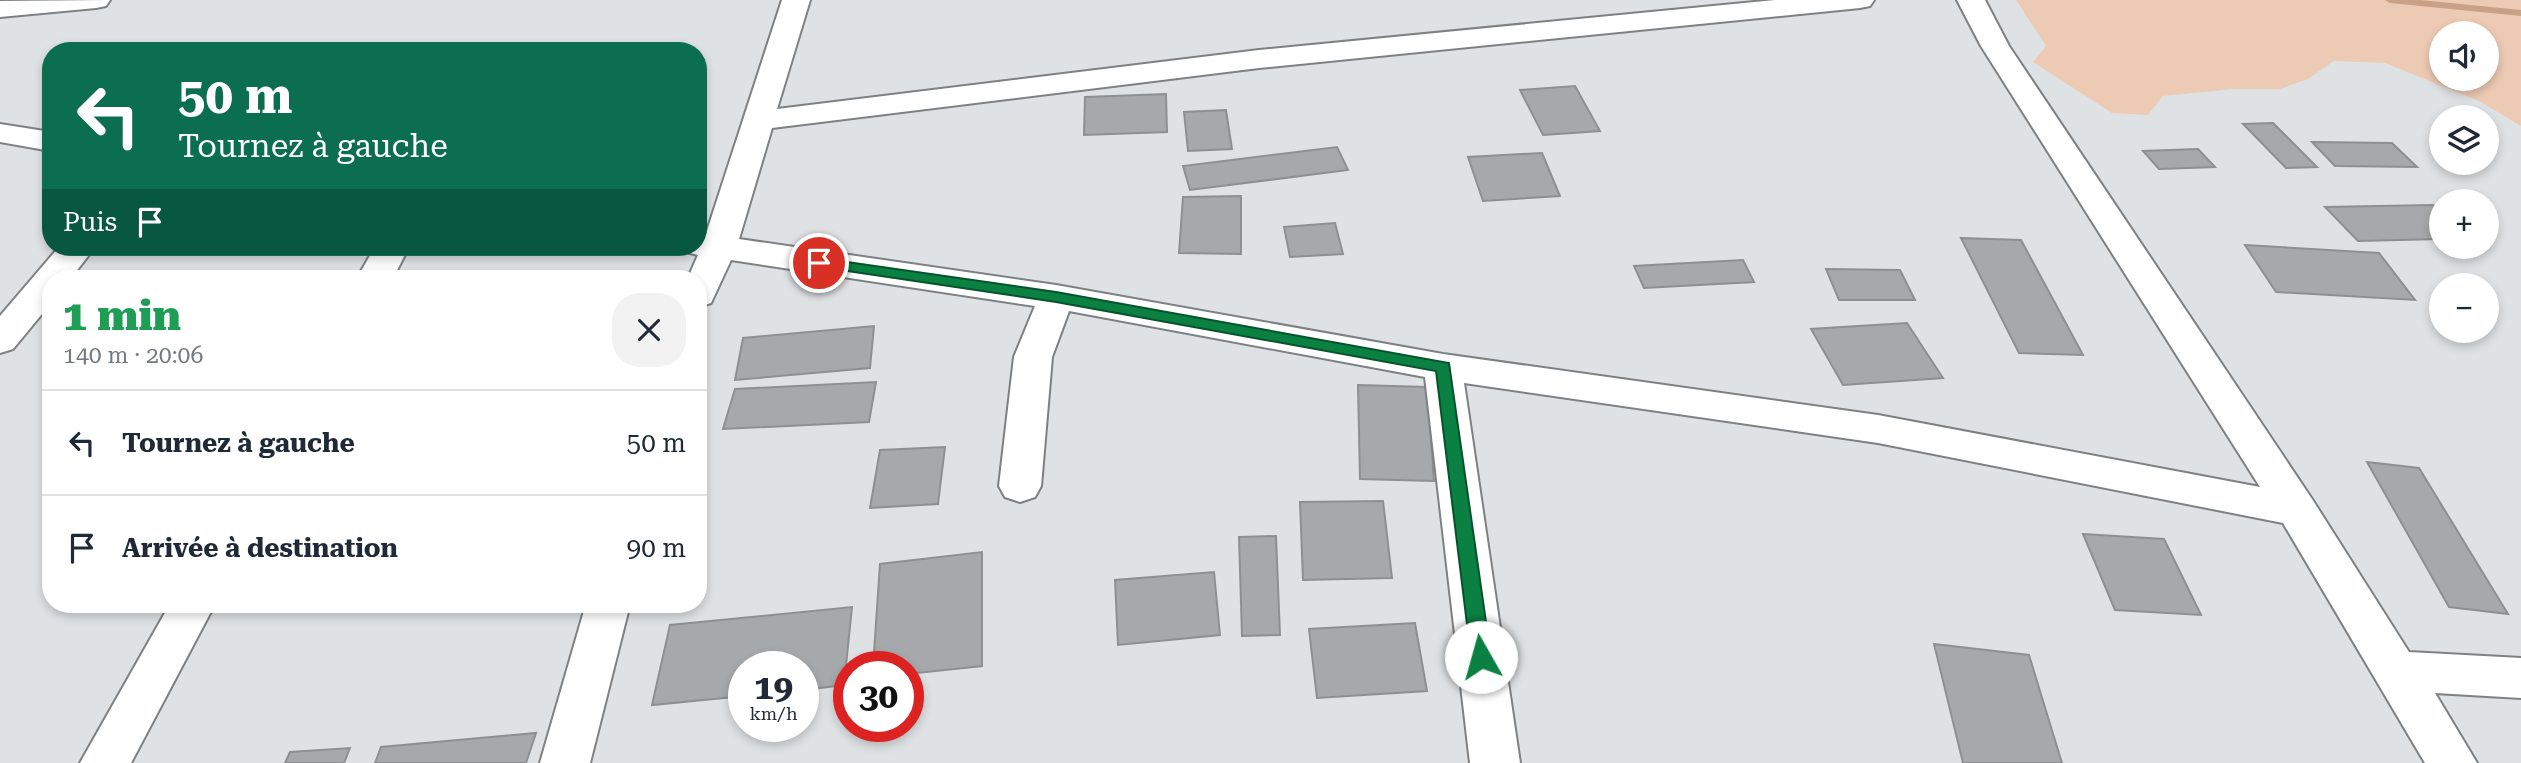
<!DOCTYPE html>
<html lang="fr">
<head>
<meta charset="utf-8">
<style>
  :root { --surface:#fff; --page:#f2f2f3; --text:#1f2937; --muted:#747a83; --line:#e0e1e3 }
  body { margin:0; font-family:"Roboto Serif",serif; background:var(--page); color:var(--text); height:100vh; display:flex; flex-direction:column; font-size:26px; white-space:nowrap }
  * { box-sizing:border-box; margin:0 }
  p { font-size:23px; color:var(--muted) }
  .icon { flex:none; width:38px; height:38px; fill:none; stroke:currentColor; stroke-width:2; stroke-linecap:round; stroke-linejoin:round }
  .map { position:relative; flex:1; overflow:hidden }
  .side { position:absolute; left:42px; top:270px; width:665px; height:343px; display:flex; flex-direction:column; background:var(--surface); border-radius:28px; box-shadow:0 4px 10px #0003 }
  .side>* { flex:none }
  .guide { position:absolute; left:42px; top:42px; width:665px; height:214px; border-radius:28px; box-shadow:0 4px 10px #0003; background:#0b6e4f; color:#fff; overflow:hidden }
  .fabs { position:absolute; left:2429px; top:21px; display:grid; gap:14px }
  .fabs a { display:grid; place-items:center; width:70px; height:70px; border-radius:50%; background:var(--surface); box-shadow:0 4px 10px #0003; font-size:35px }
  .speed { position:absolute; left:728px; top:651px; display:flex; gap:14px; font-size:35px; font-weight:700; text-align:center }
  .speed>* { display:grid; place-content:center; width:91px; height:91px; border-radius:50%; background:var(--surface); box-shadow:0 4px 10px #0003; line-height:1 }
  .speed small { font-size:18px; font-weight:400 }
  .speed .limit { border:10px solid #d22; background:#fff; color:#111 }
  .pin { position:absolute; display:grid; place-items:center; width:60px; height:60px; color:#fff; margin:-30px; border:4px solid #fff; border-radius:50%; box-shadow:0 2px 7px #0007 }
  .me { position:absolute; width:77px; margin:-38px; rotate:353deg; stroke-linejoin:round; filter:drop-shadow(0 0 5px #0008) }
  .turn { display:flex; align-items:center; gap:24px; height:147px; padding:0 21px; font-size:32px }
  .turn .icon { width:91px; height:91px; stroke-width:2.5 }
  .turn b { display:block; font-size:49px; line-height:60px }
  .then { display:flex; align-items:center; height:66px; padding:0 21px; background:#0003; gap:14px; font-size:26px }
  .round { display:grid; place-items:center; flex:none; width:74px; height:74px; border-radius:28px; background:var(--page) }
  .summary { display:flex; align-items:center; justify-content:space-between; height:119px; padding:0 21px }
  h1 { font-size:42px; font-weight:800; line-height:52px; color:#1e9e55 }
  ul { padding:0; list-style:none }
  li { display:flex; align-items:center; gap:21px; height:105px; padding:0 21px; border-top:2px solid var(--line) }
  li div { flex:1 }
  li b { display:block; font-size:26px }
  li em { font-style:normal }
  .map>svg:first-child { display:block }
  .green { fill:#edcab3; fill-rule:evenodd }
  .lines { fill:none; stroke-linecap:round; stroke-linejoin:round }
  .stream { fill:#c9a186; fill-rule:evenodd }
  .building { fill:#a6a9ab; stroke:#8d9092; stroke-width:2 }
  .minor-casing { stroke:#7e8183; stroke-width:4 }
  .minor { fill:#fff; fill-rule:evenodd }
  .route { fill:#0b8043; stroke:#07532c; stroke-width:2 }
</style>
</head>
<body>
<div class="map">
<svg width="2521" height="763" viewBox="0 0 2521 763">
  <rect width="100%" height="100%" fill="#dfe2e4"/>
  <!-- green -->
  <path class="green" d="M2016,0h505v126l-40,-24 -96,-39 -51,-2 -26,18 -28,10h-47l-70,7 -15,19 -36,-2 -79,-51 13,-16zM2441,33h46v46h-46z"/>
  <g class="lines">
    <!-- stream -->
    <path class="stream" d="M2385,0h35l101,10v6l-131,-13z"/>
  </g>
  <!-- building -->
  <g class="building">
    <path d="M1575,86l25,45 -57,4 -23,-45z"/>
    <path d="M1166,94l1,38 -83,3 1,-38z"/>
    <path d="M1226,110l6,39 -44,2 -4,-39z"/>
    <path d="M2273,123l44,44 -31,1 -43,-44z"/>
    <path d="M2312,142l80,1 25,24 -82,-1z"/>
    <path d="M1337,147l11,23 -158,20 -7,-24z"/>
    <path d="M2198,149l17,18 -56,2 -16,-18z"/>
    <path d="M1542,153l18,43 -77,5 -15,-44z"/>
    <path d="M1241,196v58l-62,-1 4,-56z"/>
    <path d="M2433,205l8,7v27l-83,2 -33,-34z"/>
    <path d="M1335,223l8,31 -53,3 -6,-30z"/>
    <path d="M1961,238l60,2 62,115 -64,-2z"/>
    <path d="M2245,245l134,8 36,47 -139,-8z"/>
    <path d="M1743,260l11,22 -110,6 -10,-22z"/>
    <path d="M1826,269l74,1 15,30h-76z"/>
    <path d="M1907,323l36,55 -100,7 -32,-56z"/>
    <path d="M874,326l-4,42 -135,12 8,-42z"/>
    <path d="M876,382l-7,40 -146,7 12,-40z"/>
    <path d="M1358,385l69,2 7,94 -74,-2z"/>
    <path d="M945,447l-7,57 -68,4 10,-58z"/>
    <path d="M2367,462l52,6 89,146 -59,-7z"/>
    <path d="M1383,501l9,77 -89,2 -3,-78z"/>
    <path d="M2083,534l81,5 37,76 -86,-5z"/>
    <path d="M1276,536l4,99 -38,1 -3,-99z"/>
    <path d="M982,552v114l-74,8v-7h-35l7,-103z"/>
    <path d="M1214,572l6,63 -102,10 -3,-65z"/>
    <path d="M852,607l-8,78 -41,5v-23h-59v29l-92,9 18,-80z"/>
    <path d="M1415,623l12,68 -110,7 -8,-69z"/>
    <path d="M1934,644l95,11 33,108h-99z"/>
    <path d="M536,733l-10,30h-151l6,-16z"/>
    <path d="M350,748l-6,15h-59l5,-11z"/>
  </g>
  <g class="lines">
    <!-- minor casing -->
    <g class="minor-casing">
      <g id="minor">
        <path d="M110,0l-4,6 -10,2 -96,9v-16z"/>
        <path d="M782,0h28l-33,109 482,-59 516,-50h99l-4,6 -10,2 -601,60 -487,60 -33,111 317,46 387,69 435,61 382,72 -279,-441 -24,-46h28l24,46 303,453 97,153 112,6v40l-86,-5 42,70h-52l-142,-240 -405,-80 -414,-60 56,380h-50l-45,-386 -356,-66 -17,46 -11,129 -6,11 -15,5 -15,-5 -6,-11 15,-129 21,-51 -304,-46 -20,43 -13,4v-29h-10l10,-23 -12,-3 -3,-5h15v-14l8,1z"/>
        <path d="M0,124l51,8v19l-51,-9z"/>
        <path d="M59,247h36l-24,31h-20v25l-38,46 -13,4v-37z"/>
        <path d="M375,247h34l-16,31h-36z"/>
        <path d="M170,604h45l-84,159h-51z"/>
        <path d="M586,604h44l-40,159h-50z"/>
      </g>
    </g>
    <!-- minor -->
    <use href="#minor" class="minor"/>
  </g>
  <!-- route -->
  <path class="route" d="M819,258l237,34 393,71 42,294 -3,6 -7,3 -7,-3 -3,-6 -35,-286 -380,-69 -242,-36 -2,-3 2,-4z"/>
</svg>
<div class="fabs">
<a><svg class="icon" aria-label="sound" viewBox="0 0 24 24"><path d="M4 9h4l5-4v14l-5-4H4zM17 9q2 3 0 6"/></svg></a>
<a><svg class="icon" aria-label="layers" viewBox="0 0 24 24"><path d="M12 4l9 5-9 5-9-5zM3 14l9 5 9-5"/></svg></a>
<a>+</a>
<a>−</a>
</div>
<div class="speed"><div>19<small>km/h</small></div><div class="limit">30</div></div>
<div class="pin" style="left:819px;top:263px;background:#d93025"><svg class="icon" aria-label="arrive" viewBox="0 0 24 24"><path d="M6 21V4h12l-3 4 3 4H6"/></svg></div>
<svg class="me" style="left:1481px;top:657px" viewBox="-20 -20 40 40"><circle r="19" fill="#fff"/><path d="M0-13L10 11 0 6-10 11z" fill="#0b8043"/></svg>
<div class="guide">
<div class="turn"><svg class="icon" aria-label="left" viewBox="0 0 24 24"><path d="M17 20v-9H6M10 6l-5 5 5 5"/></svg><div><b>50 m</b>Tournez à gauche</div></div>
<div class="then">Puis<svg class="icon" aria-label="arrive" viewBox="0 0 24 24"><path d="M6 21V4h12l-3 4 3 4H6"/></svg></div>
</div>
<section class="side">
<div class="summary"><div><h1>1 min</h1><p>140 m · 20:06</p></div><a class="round"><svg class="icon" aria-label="close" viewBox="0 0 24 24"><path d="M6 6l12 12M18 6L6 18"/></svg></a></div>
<ul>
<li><svg class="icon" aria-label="left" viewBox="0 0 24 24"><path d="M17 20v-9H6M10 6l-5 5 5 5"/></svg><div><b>Tournez à gauche</b></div><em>50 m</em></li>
<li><svg class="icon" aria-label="arrive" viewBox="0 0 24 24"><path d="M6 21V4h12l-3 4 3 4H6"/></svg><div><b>Arrivée à destination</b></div><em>90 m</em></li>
</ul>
</section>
</div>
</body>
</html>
